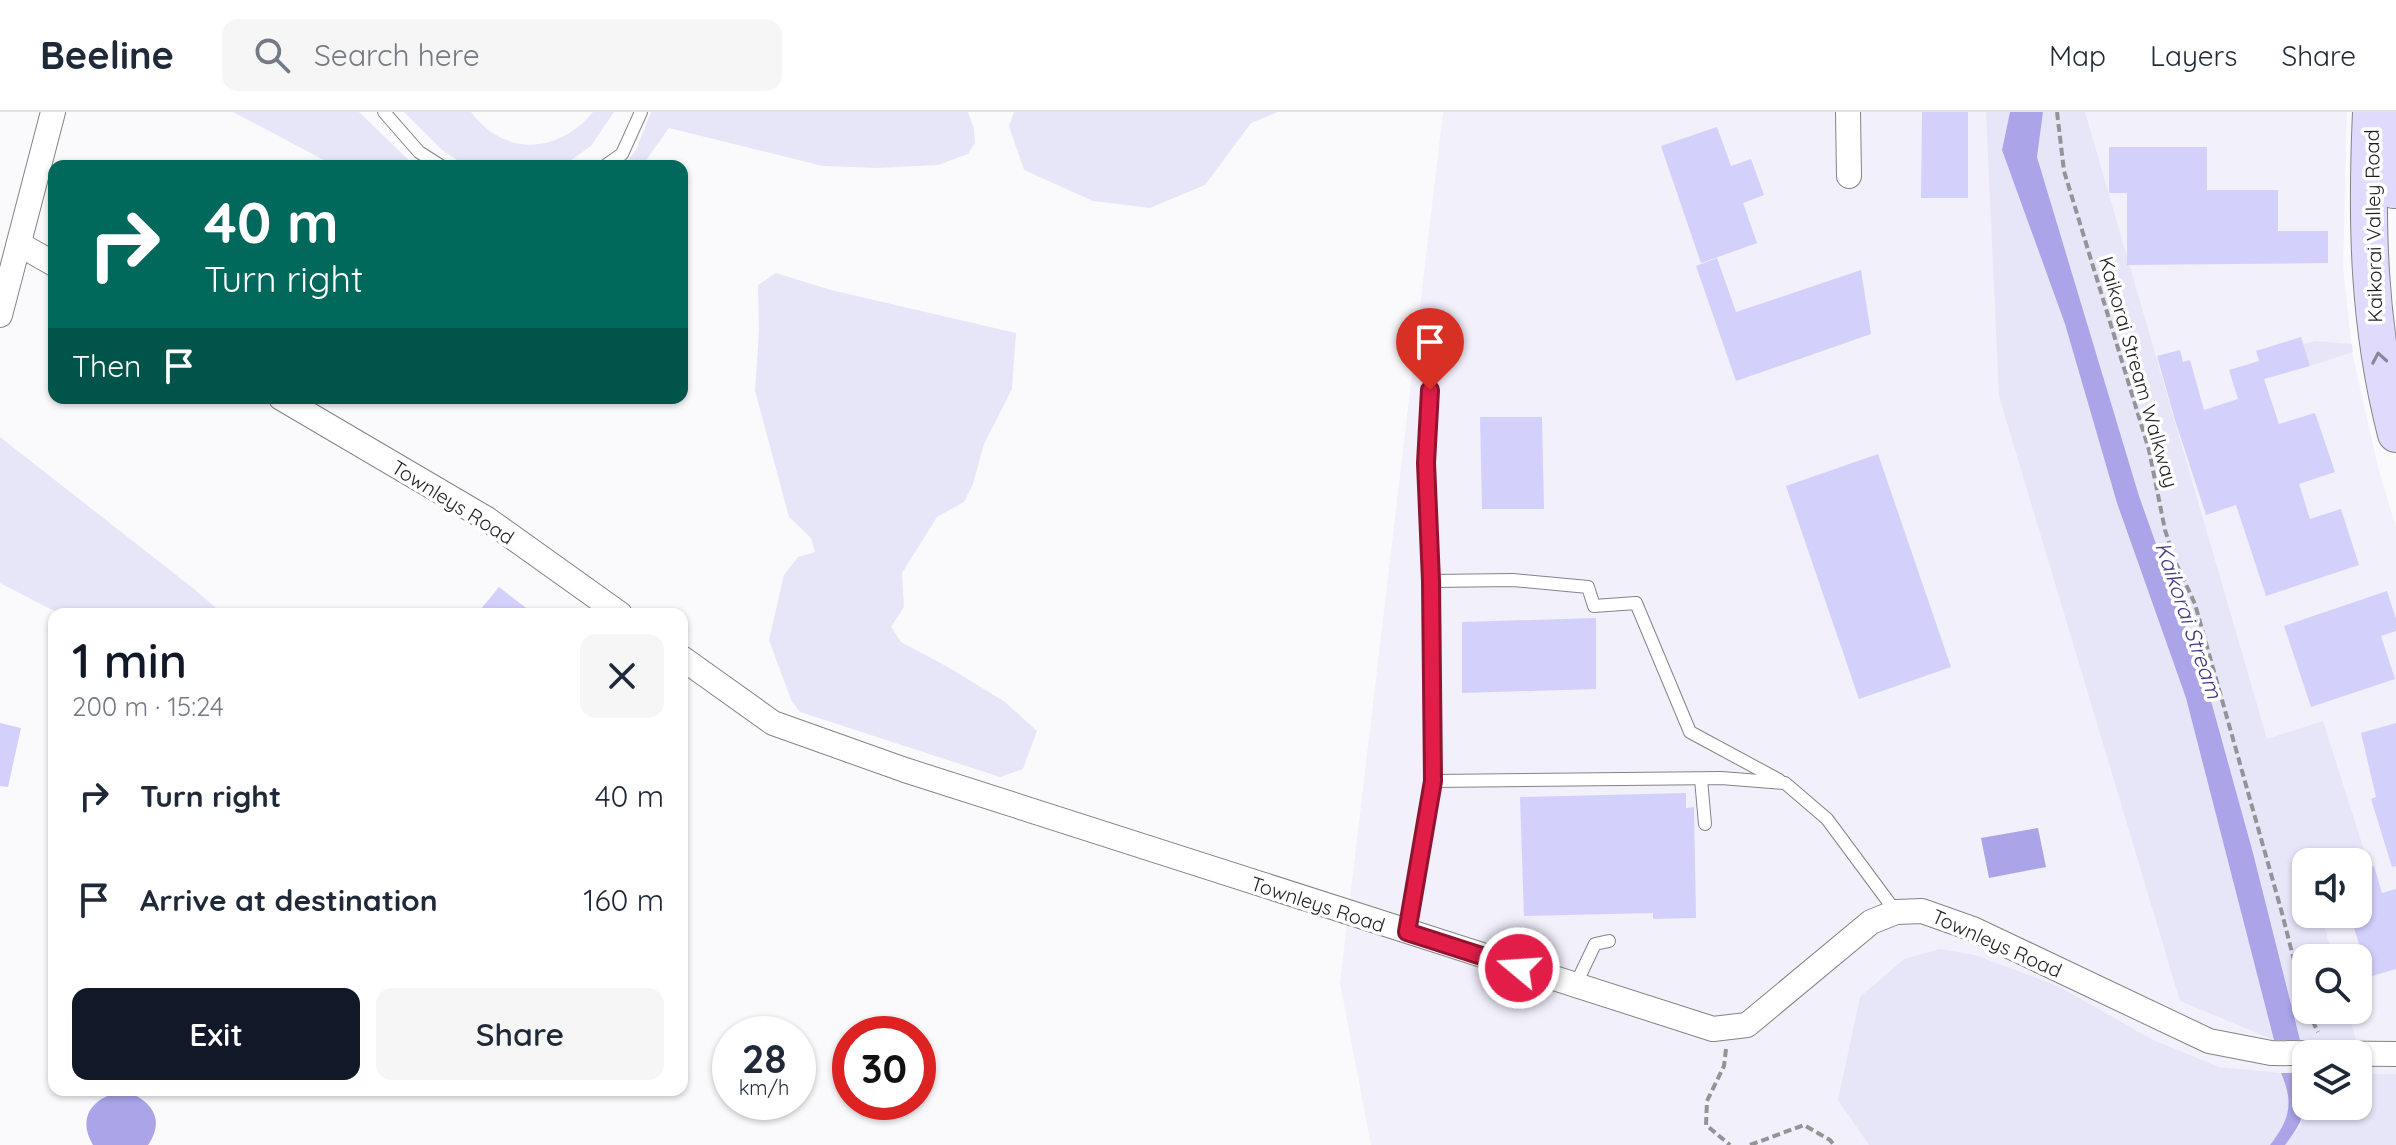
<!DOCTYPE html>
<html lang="en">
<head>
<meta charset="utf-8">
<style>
  :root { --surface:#fff; --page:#f6f6f7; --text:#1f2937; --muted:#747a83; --line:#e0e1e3; --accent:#111827 }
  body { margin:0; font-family:Quicksand,sans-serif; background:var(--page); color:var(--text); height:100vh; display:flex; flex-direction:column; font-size:30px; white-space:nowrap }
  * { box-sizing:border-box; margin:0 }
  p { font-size:26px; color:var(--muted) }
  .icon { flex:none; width:44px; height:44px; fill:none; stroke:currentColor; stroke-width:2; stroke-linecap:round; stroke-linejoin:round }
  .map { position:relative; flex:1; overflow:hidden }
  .details { position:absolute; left:48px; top:496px; width:640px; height:488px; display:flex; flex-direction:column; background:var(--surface); border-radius:16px; box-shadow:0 2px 6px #0004 }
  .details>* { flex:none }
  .guide { position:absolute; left:48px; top:48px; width:640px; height:244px; border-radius:16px; box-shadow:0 2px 6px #0004; background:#00695c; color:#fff; overflow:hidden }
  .fabs { position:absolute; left:2292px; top:736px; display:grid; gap:16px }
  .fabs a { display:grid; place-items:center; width:80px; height:80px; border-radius:16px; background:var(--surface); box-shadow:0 2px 6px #0004; font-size:40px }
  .speed { position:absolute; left:712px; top:904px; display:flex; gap:16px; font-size:40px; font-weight:700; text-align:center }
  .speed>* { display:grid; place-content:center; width:104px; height:104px; border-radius:50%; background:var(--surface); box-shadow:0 2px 6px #0004; line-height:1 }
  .speed small { font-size:20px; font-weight:400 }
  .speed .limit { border:12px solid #d22; background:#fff; color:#111 }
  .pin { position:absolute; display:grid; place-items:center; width:68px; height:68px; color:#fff; margin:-82px -34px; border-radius:50% 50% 50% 0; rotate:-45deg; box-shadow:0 0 8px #0007 }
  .pin .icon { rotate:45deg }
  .me { position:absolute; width:88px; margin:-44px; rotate:288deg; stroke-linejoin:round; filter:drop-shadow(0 0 6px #0008) }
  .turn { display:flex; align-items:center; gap:28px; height:168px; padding:0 24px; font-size:36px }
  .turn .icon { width:104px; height:104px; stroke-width:2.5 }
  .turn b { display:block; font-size:56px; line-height:68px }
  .then { display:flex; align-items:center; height:76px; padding:0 24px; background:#0003; gap:16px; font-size:30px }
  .round { display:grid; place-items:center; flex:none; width:84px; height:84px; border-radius:16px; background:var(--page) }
  .summary { display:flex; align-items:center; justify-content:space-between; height:136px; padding:0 24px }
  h1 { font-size:48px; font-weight:600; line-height:60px; color:var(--accent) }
  .button { display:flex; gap:16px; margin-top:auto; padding:16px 24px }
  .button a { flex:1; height:92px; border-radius:16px; background:var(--accent); color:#fff; font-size:32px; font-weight:600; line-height:92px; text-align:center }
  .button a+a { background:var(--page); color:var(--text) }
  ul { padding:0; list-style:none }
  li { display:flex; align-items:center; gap:24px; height:104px; padding:0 24px }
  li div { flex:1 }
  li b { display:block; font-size:30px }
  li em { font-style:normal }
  header { display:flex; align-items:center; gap:48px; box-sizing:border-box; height:112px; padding:0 40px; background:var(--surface); border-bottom:2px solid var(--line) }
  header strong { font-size:38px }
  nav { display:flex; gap:44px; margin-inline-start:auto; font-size:28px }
  .search { width:560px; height:72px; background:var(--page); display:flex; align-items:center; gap:20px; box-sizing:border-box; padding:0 28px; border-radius:16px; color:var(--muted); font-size:30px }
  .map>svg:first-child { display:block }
  .built { fill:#f1f0fb; fill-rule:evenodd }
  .green { fill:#e7e6f9 }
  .water { fill:#aba4e9 }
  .building { fill:#d3d0fb }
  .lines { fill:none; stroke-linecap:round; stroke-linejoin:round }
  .lane-casing { stroke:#848487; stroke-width:14 }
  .street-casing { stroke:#848487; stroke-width:26 }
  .secondary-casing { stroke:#848487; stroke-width:38 }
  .path { stroke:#949496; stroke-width:4; stroke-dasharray:8 4; stroke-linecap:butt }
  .lane { stroke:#fff; stroke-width:12 }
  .street { stroke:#fff; stroke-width:24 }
  .secondary { stroke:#e0dbfd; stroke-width:36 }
  .oneway { stroke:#89869a }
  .route-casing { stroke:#92132f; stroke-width:20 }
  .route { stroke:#e11d48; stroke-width:14 }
  .labels { text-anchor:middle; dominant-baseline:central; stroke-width:7; stroke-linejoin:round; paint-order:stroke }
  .street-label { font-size:20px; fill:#1f1f21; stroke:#fff }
  .water-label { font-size:22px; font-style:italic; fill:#453585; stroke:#fff }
</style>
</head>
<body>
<header>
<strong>Beeline</strong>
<div class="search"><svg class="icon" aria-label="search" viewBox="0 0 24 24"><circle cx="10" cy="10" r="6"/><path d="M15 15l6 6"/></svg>Search here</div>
<nav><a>Map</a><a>Layers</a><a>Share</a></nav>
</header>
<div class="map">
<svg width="2396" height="1033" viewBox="0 0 2396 1033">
  <rect width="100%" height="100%" fill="#fafafd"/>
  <!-- built -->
  <path class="built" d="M1443,0h904l-4,155 9,85 26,115 18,61v617h-1025l-31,-162zM2306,750h52v52h-52zM2306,846h52v52h-52zM2306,942h52v52h-52z"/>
  <!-- green -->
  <g class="green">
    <path d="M233,0h126l56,54h-80z"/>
    <path d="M404,0h67c34,45 87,42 122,0h21l-23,34 -28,20h-97l-24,-16z"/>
    <path d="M651,0h317l6,17 1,14 -7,11 -30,11 -63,3 -52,-2 -154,-38 -27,38h-19l13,-16z"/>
    <path d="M1014,0h264l-27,11 -46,62 -55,23 -57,-7 -69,-31 -15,-44z"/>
    <path d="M1986,0h24l-8,38 63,174 52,179 69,195 88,342 -94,-39 -181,-605z"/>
    <path d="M2043,0h42l182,627 56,-18 46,145 -11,3v-7h-52v52h15l12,44h-27v52h41l11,36 -58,-6 -47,-187 -45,-163 -69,-194 -102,-339z"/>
    <path d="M776,161l55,17 185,43 -4,56 -28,55 -11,40 -9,18 -27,15 -35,56 2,34 -13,20 10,15 47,25 57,35 32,29 -14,38 -23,8 -200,-65 -9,-12 -22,-60 15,-65 14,-18 17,-5 -4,-14 -22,-21 -34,-126 4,-61 -1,-45z"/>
    <path d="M2316,229l36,3 1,8 -43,14 -7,-22z"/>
    <path d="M0,325l194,152 29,25h-163l-60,-31z"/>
    <path d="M1940,837l35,6 83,31 93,53 68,28 62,6c13,30 9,46 -11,72h-401l-31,-45 22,-103 44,-38z"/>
    <path d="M2358,962h38v71h-111l16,-20 5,-38v19h52z"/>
  </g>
  <!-- water -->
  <g class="water">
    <path d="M2010,0h33l-6,45 102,339 69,194 45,163 47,187h-26l-88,-342 -69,-195 -52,-179 -63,-174z"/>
    <path d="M2038,716l8,39 -57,11 -8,-40z"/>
    <path d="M2281,961h25c0,34 1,44 -21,72h-15c20,-26 24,-42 11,-72z"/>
    <path d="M125,979c26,9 41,28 23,54h-55c-18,-30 3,-50 32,-54z"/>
  </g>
  <!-- building -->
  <g class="building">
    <path d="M1922,0h46v86h-47z"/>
    <path d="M1717,15l14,39 20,-7 13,36 -21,8 14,40 -56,20 -40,-117z"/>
    <path d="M2109,35h98v43h71v41h50v32l-201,2v-72h-18z"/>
    <path d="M1717,146l19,54 125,-42 10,64 -135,47 -40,-115z"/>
    <path d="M2301,225l9,29 -46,13 15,45 36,-11 20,59 -36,12 11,35 31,-10 18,56 -93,31 -30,-91 -30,10 -31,-95 -18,-64 23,-6 3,12 7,-2 14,50 34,-11 -9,-29 30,-9 -3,-10z"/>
    <path d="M1480,305h62l2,92h-62z"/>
    <path d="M1878,342l73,213 -92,32 -73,-213z"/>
    <path d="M499,475l35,27h-57z"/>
    <path d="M2387,479l9,28v12l-15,5 14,43 -84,28 -27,-81z"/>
    <path d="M1596,506v71l-134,4v-71z"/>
    <path d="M0,611l21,5 -13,59 -8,-1z"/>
    <path d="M2396,611v143l-4,1 -21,-68 5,-2 -15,-64z"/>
    <path d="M1686,681v15l8,-1 2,111 -43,1v-6l-129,3 -4,-119z"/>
    <path d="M2374,754l8,27 14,-4v80l-27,8 -19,-63h8v-43z"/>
  </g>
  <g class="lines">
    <!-- lane casing -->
    <g class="lane-casing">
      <g id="lane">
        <path d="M384,0l35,40 22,14"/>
        <path d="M605,54l17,-12 19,-42"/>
        <path d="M1431,469l82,-1 75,7 6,19 42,-3 54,129 89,48"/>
        <path d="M1701,667l4,45"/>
        <path d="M1433,669l288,-3 64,5 42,36 69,93"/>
        <path d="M1407,820l26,-151 -2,-200 -5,-118 4,-73"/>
        <path d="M1575,874l20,-42 14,-3"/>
      </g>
    </g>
    <!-- street casing -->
    <g class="street-casing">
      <g id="street">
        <path d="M1848,0l1,64"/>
        <path d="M19,132l35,20"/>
        <path d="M0,203l53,-203"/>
        <path d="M281,286l206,121 133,95"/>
        <path d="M682,546l91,65 132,47 808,259 34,-4 124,-103 25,-10 26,-1 51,18 236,112 62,12 125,1"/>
      </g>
    </g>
    <!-- secondary casing -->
    <g class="secondary-casing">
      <g id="secondary">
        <path d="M2371,0c-5,111 -3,214 25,322"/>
        <path d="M2394,78l2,-66"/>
      </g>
    </g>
    <!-- path -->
    <g class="path">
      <path d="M2057,0l7,59 85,279 16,80 10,31 20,43 87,309 24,95"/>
      <path d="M2307,898l11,22"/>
      <path d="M1726,937l-2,17 -17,35 -1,24 24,20"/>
      <path d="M1750,1033l54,-20 26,15 4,5"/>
    </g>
    <!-- lane -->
    <use href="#lane" class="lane"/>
    <!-- street -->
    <use href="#street" class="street"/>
    <!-- secondary -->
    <use href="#secondary" class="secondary"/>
  </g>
  <!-- one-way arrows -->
  <defs><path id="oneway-chevron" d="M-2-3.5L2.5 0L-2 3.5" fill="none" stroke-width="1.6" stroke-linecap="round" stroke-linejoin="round" transform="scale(2)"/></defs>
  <use class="oneway" href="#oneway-chevron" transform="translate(2379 246) rotate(-100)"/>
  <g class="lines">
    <!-- route casing -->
    <g class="route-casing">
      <path id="route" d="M1430,278l-4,73 5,118 2,200 -26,151 112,36"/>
    </g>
    <!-- route -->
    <use href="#route" class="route"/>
  </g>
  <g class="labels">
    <!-- street labels -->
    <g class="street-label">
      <text transform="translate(2373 114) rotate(-91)">Kaikorai Valley Road</text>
      <text transform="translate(2139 260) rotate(74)">Kaikorai Stream Walkway</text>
      <text transform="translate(453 390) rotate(32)">Townleys Road</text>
      <text transform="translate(1318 792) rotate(18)">Townleys Road</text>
      <text transform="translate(1997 831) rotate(24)">Townleys Road</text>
    </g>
    <!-- water labels -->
    <g class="water-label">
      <text transform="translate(2189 508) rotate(71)">Kaikorai Stream</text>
    </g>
  </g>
</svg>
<div class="fabs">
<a><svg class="icon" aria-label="sound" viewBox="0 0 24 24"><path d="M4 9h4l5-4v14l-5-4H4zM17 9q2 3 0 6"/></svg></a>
<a><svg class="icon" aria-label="search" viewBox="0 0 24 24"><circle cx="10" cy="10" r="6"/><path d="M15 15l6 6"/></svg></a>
<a><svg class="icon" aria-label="layers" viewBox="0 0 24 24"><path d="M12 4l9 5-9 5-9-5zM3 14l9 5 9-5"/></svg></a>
</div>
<div class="speed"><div>28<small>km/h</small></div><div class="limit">30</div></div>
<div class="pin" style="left:1430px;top:278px;background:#d93025"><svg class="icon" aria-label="arrive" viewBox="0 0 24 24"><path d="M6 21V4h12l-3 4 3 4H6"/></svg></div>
<svg class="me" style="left:1519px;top:856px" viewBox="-20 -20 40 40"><circle r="17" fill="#e11d48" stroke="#fff" stroke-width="3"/><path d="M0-11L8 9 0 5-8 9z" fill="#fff"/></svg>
<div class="guide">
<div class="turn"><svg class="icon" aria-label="right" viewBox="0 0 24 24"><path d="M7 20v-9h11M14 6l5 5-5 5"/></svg><div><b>40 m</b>Turn right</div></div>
<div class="then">Then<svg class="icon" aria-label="arrive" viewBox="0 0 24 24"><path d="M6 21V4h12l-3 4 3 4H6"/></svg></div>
</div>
<section class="details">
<div class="summary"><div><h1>1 min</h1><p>200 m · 15:24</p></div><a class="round"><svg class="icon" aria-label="close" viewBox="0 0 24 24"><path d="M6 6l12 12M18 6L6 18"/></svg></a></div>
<ul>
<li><svg class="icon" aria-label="right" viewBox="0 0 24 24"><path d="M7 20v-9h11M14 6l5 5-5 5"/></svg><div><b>Turn right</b></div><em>40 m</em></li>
<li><svg class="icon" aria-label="arrive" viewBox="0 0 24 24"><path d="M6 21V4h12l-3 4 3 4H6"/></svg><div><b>Arrive at destination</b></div><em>160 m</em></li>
</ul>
<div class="button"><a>Exit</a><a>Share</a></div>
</section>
</div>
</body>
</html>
